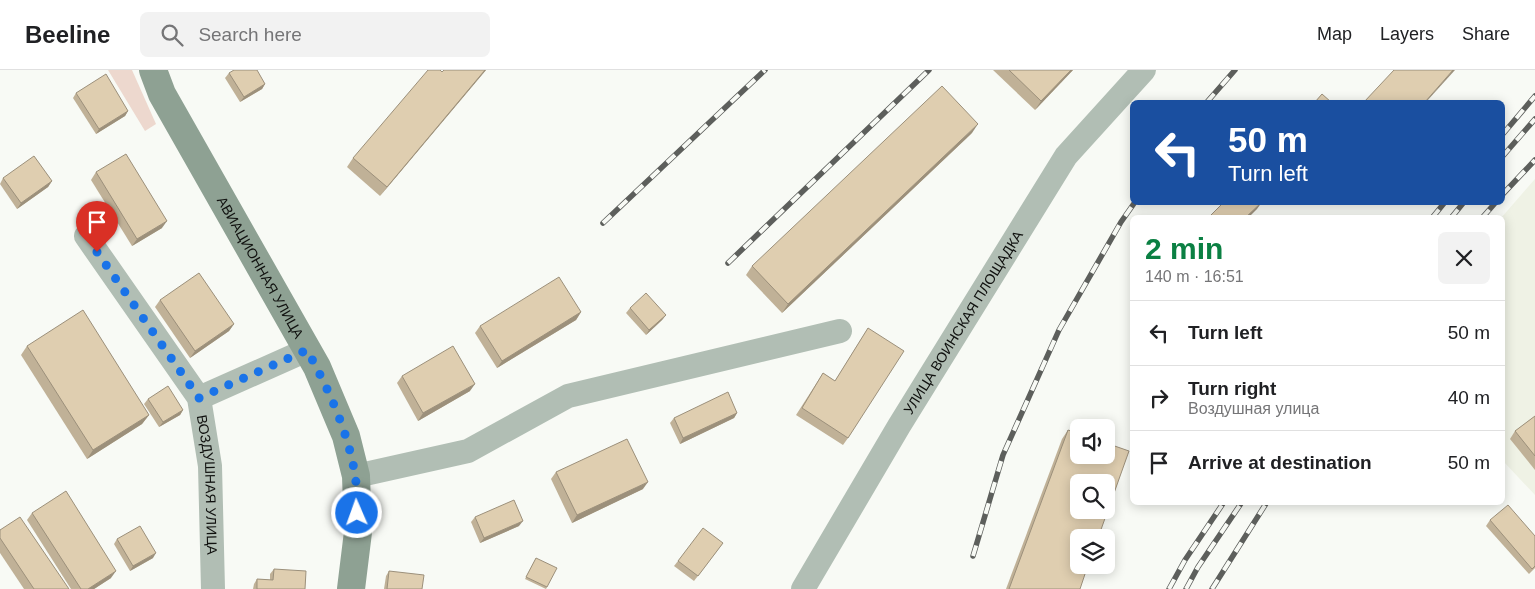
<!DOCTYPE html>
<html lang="en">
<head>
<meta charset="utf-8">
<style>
  :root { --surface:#fff; --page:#f2f2f2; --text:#202124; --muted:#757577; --line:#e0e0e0; --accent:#0b8043 }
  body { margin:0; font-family:Arial,sans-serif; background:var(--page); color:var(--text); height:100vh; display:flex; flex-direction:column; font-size:19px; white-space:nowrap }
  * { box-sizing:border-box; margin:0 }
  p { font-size:16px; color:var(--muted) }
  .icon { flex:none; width:28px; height:28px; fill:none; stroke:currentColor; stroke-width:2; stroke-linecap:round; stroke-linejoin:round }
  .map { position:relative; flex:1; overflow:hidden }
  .sheet { position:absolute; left:1130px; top:145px; width:375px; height:290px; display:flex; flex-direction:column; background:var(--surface); border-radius:8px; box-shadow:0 2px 12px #0003 }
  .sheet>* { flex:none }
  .hud { position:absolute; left:1130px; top:30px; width:375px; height:105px; border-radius:8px; box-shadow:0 2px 12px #0003; background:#1a4fa0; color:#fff; overflow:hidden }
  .tools { position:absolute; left:1070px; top:349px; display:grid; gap:10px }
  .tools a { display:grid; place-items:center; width:45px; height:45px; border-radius:8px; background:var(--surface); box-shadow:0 2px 12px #0003; font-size:25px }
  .pin { position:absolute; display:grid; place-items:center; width:42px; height:42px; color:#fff; margin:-51px -21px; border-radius:50% 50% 50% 0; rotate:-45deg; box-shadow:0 0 5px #0007 }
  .pin .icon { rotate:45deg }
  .me { position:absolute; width:55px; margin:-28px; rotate:358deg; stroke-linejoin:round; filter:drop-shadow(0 0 4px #0008) }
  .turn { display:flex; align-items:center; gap:18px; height:105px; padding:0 15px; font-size:22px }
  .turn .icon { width:65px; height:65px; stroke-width:2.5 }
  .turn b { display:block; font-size:35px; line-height:42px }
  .round { display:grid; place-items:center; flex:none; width:52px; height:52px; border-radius:8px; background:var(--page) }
  .overview { display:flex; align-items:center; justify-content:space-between; height:85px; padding:0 15px }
  h1 { font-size:30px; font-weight:600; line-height:38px; color:var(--accent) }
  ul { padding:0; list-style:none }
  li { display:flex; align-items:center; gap:15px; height:65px; padding:0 15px; border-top:1px solid var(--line) }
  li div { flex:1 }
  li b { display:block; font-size:19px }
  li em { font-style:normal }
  header { display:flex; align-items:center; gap:30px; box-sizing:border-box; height:70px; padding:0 25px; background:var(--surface); border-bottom:1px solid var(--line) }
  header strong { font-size:24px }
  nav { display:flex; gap:28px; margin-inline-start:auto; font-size:18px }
  .search { width:350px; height:45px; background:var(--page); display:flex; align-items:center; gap:12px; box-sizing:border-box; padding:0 18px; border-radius:8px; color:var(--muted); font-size:19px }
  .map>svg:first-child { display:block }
  .built { fill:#eff2e5 }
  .green { fill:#edd8ce }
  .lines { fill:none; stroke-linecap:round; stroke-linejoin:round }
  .street { stroke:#b1beb4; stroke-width:24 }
  .secondary { stroke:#8ea193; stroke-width:28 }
  .rail-casing { stroke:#5d5f5c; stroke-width:5.5 }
  .rail { stroke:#f8faf5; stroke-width:4; stroke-dasharray:11; stroke-linecap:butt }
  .wall { fill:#c0b197 }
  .shaded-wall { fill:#9c907b }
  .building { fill:#dfceb0; stroke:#9c907b; fill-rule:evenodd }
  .route { stroke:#1a73e8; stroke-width:9; stroke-dasharray:0 16.2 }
  .labels { text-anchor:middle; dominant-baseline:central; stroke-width:4; stroke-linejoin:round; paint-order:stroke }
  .street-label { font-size:14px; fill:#10110f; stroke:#f8faf5 }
</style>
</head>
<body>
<header>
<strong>Beeline</strong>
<div class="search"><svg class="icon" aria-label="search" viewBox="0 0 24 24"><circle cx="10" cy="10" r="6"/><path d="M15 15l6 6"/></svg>Search here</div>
<nav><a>Map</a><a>Layers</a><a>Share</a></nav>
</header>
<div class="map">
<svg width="1535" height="519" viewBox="0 0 1535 519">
  <rect width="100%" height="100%" fill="#f8faf5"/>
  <!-- built -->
  <path class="built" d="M1535,109v316l-32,-34 -1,-243h-1z"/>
  <!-- green -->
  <path class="green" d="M108,0h24l24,54 -11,7z"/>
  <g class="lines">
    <!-- street -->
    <g class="street">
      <path id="s1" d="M86,166l113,162 11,68 3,123"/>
      <path d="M199,328l108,-48"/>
      <path d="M356,406l112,-25 100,-55 272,-65"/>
      <path id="s2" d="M803,519l96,-163 167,-270 78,-86"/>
    </g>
    <!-- secondary -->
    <path class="secondary" id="s3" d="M153,0l9,24 155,273 29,69 10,40 2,56 -7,57"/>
    <!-- rail casing -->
    <g class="rail-casing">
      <g id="rail">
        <path d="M1207,32l28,-32"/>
        <path d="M1502,65l33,-39"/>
        <path d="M1502,87l33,-38"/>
        <path d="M1502,125l33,-35"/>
        <path d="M1432,148l13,-16"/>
        <path d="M1451,148l13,-16"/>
        <path d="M1482,148l14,-16"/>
        <path d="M603,153l162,-153"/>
        <path d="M728,193l201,-193"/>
        <path d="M973,486l30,-101 56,-125 62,-108 14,-20"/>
        <path d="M1169,519l16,-29 39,-58"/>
        <path d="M1186,519l12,-22 44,-65"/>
        <path d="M1212,519l55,-87"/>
      </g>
    </g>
    <!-- rail -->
    <use href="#rail" class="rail"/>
  </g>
  <!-- wall -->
  <g class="wall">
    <path d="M486,0l-106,126 -33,-29 6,-9 89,-86z"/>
    <path d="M993,0h80l-38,40z"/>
    <path d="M229,3l36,11 -3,5 -22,13 -15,-24z"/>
    <path d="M76,23l52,18 -3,5 -29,18 -23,-36z"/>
    <path d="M972,63l-190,180 -36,-38 6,-9z"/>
    <path d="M96,102l66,56 -30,18 -41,-66z"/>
    <path d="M3,108l49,3 -4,6 -31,22 -17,-25z"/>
    <path d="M160,230l74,24 -5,7 -39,27 -35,-51z"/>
    <path d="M630,238l36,7 -4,5 -16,15 -20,-22z"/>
    <path d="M581,242l-5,8 -79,48 -22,-35 5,-7z"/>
    <path d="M868,258l-20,110 -5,7 -47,-30 27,-42 12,8z"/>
    <path d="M27,276l122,69 -7,9 -55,35 -66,-104z"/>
    <path d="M402,306l68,15 -52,30 -21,-38z"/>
    <path d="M148,329l35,11 -3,5 -21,12 -15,-23z"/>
    <path d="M737,343l-3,5 -54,26 -10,-21 4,-5z"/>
    <path d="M1535,346v54l-25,-31 5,-8z"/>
    <path d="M1068,360l12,159h-74l56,-150z"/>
    <path d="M556,402l87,17 -71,34 -21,-44z"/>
    <path d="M32,443l79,65 -17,11h-23l-44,-69z"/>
    <path d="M475,447l44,9 -39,17 -9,-21z"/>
    <path d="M1490,450l45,16v32l-6,6 -43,-48z"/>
    <path d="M0,460l69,59h-45l-24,-36z"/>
    <path d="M117,469l36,19 -23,13 -16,-27z"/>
    <path d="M723,473l-29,38 -20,-15 4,-5z"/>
    <path d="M536,488l11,29 -1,2 -21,-10z"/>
    <path d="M274,499l31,20h-52l1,-5 3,-5 13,1v-6z"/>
    <path d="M389,501l33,18h-38l2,-13z"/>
  </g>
  <!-- shaded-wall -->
  <g class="shaded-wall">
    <path d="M485,0h1l-106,126 7,-9z"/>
    <path d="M1071,0h2l-38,40 6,-9z"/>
    <path d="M1453,0h2l-29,32h-1z"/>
    <path d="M265,14l-3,5 -22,13 4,-5z"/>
    <path d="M128,41l-3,5 -29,18 3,-5z"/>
    <path d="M978,54l-6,9 -190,180 6,-9z"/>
    <path d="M52,111l-4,6 -31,22 4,-6z"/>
    <path d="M1262,132l-5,7 -9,9h-3z"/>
    <path d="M167,151l-5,7 -30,18 5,-7z"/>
    <path d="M581,242l-5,8 -79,48 5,-7z"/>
    <path d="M666,245l-4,5 -16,15 3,-5z"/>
    <path d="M234,254l-5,7 -39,27 5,-7z"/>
    <path d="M475,314l-5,7 -52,30 5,-8z"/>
    <path d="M183,340l-3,5 -21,12 4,-5z"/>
    <path d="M737,343l-3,5 -54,26 3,-6z"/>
    <path d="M149,345l-7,9 -55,35 6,-9z"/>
    <path d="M648,412l-5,7 -71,34 5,-8z"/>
    <path d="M523,451l-4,5 -39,17 4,-5z"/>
    <path d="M156,483l-3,5 -23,13 3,-5z"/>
    <path d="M116,501l-5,7 -17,11h-6z"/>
  </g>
  <!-- building -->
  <g class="building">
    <path d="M234,0h23l8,14 -21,13 -15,-24z"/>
    <path d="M428,0h12l2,2 2,-2h41l-98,117 -34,-29z"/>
    <path d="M1009,0h62l-30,31z"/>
    <path d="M1394,0h59l-28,32h-61z"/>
    <path d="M106,4l22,37 -29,18 -23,-36z"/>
    <path d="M942,16l36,38 -190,180 -36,-38z"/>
    <path d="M1322,24l9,8h-16z"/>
    <path d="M126,84l41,67 -30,18 -41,-67z"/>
    <path d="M34,86l18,25 -31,22 -18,-25z"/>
    <path d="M1224,132h38l-17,16h-37z"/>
    <path d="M199,203l35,51 -39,27 -35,-51z"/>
    <path d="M559,207l22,35 -79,49 -22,-35z"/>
    <path d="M646,223l20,22 -17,15 -19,-22z"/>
    <path d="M83,240l66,105 -56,35 -66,-104z"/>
    <path d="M868,258l36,23 -56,87 -46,-30 21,-35 12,8z"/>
    <path d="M453,276l22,38 -52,29 -21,-37z"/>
    <path d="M168,316l15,24 -20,12 -15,-23z"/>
    <path d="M728,322l9,21 -54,25 -9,-20z"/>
    <path d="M1535,346v40l-20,-25z"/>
    <path d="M1068,360l11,4v21h27v-12l23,8 -31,87h-19v27h9l-8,24h-71zM1079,412h27v28h-27z"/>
    <path d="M627,369l21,43 -71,33 -21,-43z"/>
    <path d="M66,421l50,80 -28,18h-7l-49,-76z"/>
    <path d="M514,430l9,21 -39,17 -9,-21z"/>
    <path d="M1508,435l27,31v30l-3,3 -42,-49z"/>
    <path d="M20,447l49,72h-35l-34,-51v-8z"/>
    <path d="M140,456l16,27 -23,13 -16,-27z"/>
    <path d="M703,458l20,15 -25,33 -20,-15z"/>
    <path d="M536,488l21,10 -10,19 -21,-10z"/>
    <path d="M274,499l32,2 -1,18h-48v-10l16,1z"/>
    <path d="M389,501l35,4 -2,14h-35z"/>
  </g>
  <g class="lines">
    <!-- route -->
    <path class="route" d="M97,182l102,146 108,-48c21,38 41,81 48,125 2,12 2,26 2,38"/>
  </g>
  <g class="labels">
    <!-- street labels -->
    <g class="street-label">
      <text stroke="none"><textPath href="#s3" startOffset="225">АВИАЦИОННАЯ УЛИЦА</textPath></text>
      <text stroke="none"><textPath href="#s2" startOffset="311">УЛИЦА ВОИНСКАЯ ПЛОЩАДКА</textPath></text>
      <text stroke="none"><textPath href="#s1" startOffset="285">ВОЗДУШНАЯ УЛИЦА</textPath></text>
    </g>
  </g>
</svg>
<div class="tools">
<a><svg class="icon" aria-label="sound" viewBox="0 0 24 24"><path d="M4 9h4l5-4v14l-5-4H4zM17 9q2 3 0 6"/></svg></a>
<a><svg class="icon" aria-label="search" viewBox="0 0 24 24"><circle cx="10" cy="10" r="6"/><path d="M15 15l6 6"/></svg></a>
<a><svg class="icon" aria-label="layers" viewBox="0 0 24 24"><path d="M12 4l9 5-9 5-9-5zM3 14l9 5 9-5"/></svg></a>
</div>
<div class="pin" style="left:97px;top:182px;background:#d93025"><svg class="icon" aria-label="arrive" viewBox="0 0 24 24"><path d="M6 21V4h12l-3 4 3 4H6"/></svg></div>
<svg class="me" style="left:357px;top:443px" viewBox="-20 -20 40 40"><circle r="17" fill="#1a73e8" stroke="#fff" stroke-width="3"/><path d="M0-11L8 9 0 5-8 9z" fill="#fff"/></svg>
<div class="hud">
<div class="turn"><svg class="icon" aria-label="left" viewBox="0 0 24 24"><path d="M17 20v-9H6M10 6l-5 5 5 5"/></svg><div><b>50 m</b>Turn left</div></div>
</div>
<section class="sheet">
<div class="overview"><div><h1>2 min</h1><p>140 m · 16:51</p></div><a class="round"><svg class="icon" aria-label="close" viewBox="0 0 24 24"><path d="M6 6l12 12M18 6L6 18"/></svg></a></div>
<ul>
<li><svg class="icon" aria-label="left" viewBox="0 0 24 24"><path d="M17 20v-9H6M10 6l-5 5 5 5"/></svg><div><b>Turn left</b></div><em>50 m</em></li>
<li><svg class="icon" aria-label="right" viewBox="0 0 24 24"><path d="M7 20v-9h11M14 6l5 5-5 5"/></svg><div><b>Turn right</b><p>Воздушная улица</p></div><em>40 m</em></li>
<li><svg class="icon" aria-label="arrive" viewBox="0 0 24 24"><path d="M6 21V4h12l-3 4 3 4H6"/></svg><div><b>Arrive at destination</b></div><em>50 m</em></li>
</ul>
</section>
</div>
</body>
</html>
